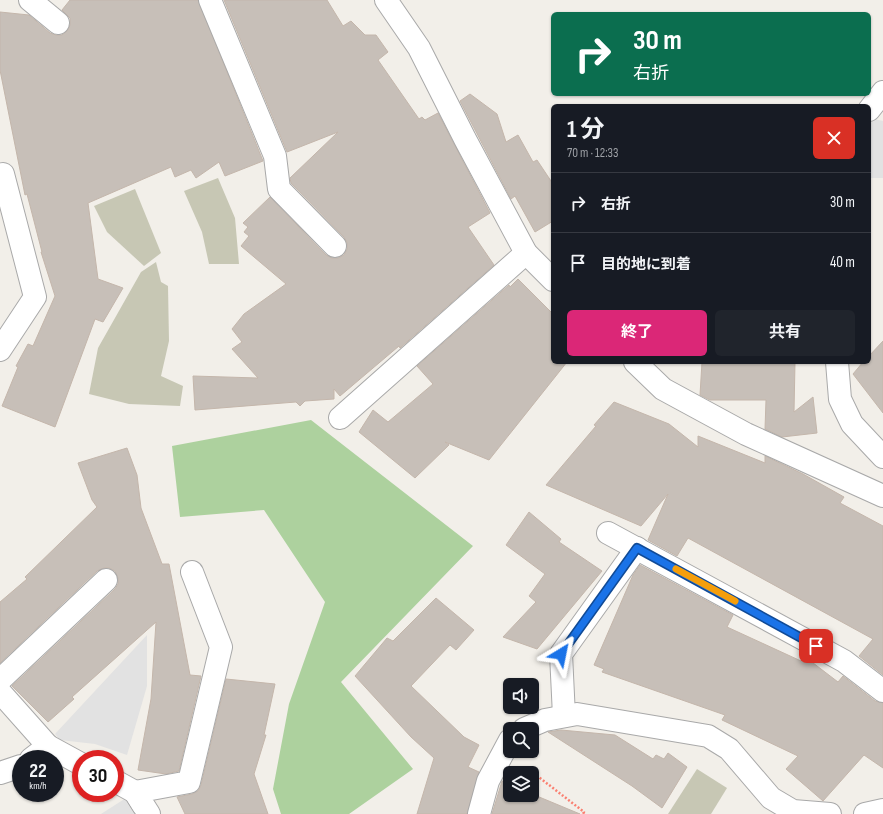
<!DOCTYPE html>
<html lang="ja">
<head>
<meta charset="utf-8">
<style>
  :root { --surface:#171b24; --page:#20242c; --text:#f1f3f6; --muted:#9ea1a6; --line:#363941; --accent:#db2777 }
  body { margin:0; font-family:"Sofia Sans Condensed","Noto Sans JP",sans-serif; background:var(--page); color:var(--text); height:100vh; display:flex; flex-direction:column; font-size:15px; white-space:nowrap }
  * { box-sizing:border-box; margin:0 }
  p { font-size:13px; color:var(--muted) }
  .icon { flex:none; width:22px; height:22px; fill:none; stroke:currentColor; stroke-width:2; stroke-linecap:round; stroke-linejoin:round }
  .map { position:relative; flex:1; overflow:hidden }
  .panel { position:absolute; left:551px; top:104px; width:320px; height:260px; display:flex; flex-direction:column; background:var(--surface); border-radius:6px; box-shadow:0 1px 3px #0004 }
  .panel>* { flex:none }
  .banner { position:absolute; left:551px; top:12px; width:320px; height:84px; border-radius:6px; box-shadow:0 1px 3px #0004; background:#0b6e4f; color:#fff; overflow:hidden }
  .buttons { position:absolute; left:503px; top:678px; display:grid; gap:8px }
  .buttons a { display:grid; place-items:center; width:36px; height:36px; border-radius:6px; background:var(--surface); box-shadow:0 1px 3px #0004; font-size:20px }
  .speed { position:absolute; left:12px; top:750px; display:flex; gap:8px; font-size:20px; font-weight:700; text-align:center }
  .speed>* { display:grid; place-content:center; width:52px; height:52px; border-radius:50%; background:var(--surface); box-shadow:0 1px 3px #0004; line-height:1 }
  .speed small { font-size:10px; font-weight:400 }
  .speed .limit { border:6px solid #d22; background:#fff; color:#111 }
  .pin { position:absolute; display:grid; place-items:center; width:34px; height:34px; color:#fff; margin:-17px; border-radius:8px; box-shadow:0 2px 6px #0006 }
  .me { position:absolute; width:44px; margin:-22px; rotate:35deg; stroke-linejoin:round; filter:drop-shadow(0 0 3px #0008) }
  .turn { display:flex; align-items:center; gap:14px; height:84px; padding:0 16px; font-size:18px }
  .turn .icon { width:52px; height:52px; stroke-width:2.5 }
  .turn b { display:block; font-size:28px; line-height:34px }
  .round { display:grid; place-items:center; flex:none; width:42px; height:42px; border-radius:6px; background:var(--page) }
  .overview { display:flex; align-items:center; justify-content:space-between; height:68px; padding:0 16px }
  h1 { font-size:24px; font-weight:700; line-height:30px }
  .button { display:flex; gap:8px; margin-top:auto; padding:8px 16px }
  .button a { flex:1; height:46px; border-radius:6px; background:var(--accent); color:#fff; font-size:16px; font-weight:700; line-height:46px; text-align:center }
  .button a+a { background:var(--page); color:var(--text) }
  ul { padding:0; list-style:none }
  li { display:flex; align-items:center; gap:12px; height:60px; padding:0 16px; border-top:1px solid var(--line) }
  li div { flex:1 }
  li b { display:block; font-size:15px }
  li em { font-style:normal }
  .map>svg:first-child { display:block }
  .construction { fill:#c7c7b4 }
  .forest { fill:#add19e }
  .parking { fill:#e2e2e2 }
  .building { fill:#c7bfb8; stroke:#c4b6ab }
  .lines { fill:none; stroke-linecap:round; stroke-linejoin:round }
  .minor-casing { stroke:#a9a9a9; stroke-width:24 }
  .path { stroke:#fa8072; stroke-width:2.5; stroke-dasharray:2 2; stroke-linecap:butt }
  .minor { stroke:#fff; stroke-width:22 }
  .route-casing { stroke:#114b97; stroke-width:10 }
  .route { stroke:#1a73e8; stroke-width:7 }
  .slow { stroke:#f59e0b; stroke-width:7 }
</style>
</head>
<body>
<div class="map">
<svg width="883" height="814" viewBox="0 0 883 814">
  <rect width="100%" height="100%" fill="#f2efe9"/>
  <!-- construction -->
  <g class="construction">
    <path d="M218,178l17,40 4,46h-30l-7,-32 -18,-41z"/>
    <path d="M135,189l26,64 -17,13 -37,-34 -13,-26z"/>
    <path d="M156,262l5,20 7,4 1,55 -8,35 22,10 -3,20 -51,-2 -40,-10 9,-46 43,-76z"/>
    <path d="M697,769l30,19 -16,26h-43z"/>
  </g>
  <!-- forest -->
  <path class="forest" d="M311,420l162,126 -132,136 72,87 -64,45h-68l-8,-25 16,-85 36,-102 -61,-92 -84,7 -8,-71z"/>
  <!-- parking -->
  <g class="parking">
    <path d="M874,119l9,2v57h-14v-53z"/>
    <path d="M147,635v51l-20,69 -32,-11 -35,-4 -5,-6z"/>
    <path d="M126,798l10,16h-35z"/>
  </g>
  <!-- building -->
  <g class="building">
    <path d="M70,0h128l65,161 -38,15 -6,-14 -23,16 -5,-8 -16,7 -4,-10 -83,36 10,76 25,9 -20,34 -8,-3 -40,108 -53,-21 16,-39 -2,-1 12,-22 5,2 22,-50 -14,-44h1l-15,-58 -2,1 -25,-125v-58l29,3 21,18 6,2h6l5,-4 3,-6v-7l-8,-8z"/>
    <path d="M224,0h103l16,26 8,-5 14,14h11l12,17 -10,8 41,59 3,-2 3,3 13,-7 52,100 -22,14 26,38 -94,83 -1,-2 -59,50 -6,-7v10l-29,2 -5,5 -4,-4 -101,8 -2,-34 65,2 -26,-29 10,-7 -10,-13 12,-15 42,-30 -45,-38 8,-10 -5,-4 4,-5 -5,-4 27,-26 56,58 6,3h6l6,-3 3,-6v-6l-3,-6 -53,-54 -1,-5 48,-46 -51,20z"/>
    <path d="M470,94l27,20 9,28 12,-7 15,27 4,-2 16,24v37l-18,11 -20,-36 -4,3 -51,-98z"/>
    <path d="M518,279l35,35v48h14l-78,98 -44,-18 4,3 -34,33 -56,-46 14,-22 15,12 45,-38 -16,-18 92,-81 1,2z"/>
    <path d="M883,341v72l-30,-39 10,-12h6v-6z"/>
    <path d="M702,362h93l-1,50 19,-15 4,36 -35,4 -17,-8 1,-29h-56l-10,-5z"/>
    <path d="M614,402l55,22 29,23v-11l67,27v-7l38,18 41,23 -4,6 43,23v149l-24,-19 14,-17 -185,-101 -11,18 -29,-16 20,-46 -27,32 -95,-41 50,-59 -2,-1z"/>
    <path d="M127,448l10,27 4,33 21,56h7l21,111 11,1 -22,95 -13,3 -28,-4 13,-71 5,-77 -84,75 2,2 -26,23 -36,-36 103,-97 3,-5v-6l-3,-7 -6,-3h-5l-7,3 -97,92v-61l27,-23 -2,-2 72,-70 -5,-7 -14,-37z"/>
    <path d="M529,512l32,27 -2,3 43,29 -65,78 -34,-12 33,-35 -7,-6 16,-22 -39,-29z"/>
    <path d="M640,565l93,50 -6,12 74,34 3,-5 34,26 5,-6 32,25 8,2v65l-19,-13 -41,46 -37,-32 12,-13 -76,-36 3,-5 -123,-43 2,-3 -10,-4 39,-90z"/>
    <path d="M436,598l38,32 -18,20 -6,-5 -39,41 53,51 15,8 -11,22 11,5 -12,42h-50l17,-56 -23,-21 -56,-61 32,-38 6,3z"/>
    <path d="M226,679l49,5 -11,51h2l-12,39 14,40h-83l-8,-17 15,-3 6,-3 3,-6z"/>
    <path d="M561,730l54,5 38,24 3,-4 8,4 4,-6 19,14 -25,41 -30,-22 -84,-54z"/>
    <path d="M502,781l8,3v11h22v-1l48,20h-88z"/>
  </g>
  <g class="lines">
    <!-- minor casing -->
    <g class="minor-casing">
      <g id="minor">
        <path d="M30,0l28,23"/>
        <path d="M210,0l65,156 4,33 56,57"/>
        <path d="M386,0l33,48 46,91 61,114 27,27"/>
        <path d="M869,110l14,-18"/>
        <path d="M0,350l35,-53 -32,-123"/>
        <path d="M635,362l28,27 83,45 137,62"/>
        <path d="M837,362l3,37 12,25 31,33"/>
        <path d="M340,418l186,-165"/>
        <path d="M608,533l236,128 39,30"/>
        <path d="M0,680l106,-100"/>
        <path d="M0,692l48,54"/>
        <path d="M564,716l-3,-62 76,-106"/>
        <path d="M524,729l21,-9 32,-6 131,22 21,13 42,49 22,13 37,3"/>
        <path d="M31,759l17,-13 33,18"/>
        <path d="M0,773l21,-7"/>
        <path d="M115,781l20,11 8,13"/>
        <path d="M149,814l-14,-22 54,-10 32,-135 -29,-75"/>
        <path d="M479,814l9,-33 22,-41"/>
        <path d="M865,814l18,-4"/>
      </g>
    </g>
    <!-- path -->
    <path class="path" d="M527,768l57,44 -1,2"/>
    <!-- minor -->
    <use href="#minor" class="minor"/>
  </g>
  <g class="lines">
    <!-- route casing -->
    <g class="route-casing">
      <path id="route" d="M561,654l76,-106 179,98"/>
    </g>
    <!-- route -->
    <use href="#route" class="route"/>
    <!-- slow -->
    <path class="slow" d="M676,569l59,32"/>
  </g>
</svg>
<div class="buttons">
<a><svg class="icon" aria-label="sound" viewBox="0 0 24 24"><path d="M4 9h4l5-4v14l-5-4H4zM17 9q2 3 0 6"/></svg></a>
<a><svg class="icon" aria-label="search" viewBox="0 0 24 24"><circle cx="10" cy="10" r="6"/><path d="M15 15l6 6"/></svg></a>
<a><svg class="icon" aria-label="layers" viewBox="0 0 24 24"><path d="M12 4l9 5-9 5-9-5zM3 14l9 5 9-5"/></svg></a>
</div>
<div class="speed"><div>22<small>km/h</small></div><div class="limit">30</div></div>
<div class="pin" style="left:816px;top:646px;background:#d93025"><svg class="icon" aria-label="arrive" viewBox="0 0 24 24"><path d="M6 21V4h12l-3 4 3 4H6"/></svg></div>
<svg class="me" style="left:561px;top:654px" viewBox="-20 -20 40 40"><path d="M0-17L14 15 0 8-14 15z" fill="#1a73e8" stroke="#fff" stroke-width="4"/></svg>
<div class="banner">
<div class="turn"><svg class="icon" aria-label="right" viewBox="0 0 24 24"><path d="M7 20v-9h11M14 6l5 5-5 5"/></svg><div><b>30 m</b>右折</div></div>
</div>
<section class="panel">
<div class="overview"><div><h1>1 分</h1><p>70 m · 12:33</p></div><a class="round" style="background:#d93025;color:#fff"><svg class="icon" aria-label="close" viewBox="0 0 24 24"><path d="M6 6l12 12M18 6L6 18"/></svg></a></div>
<ul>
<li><svg class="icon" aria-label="right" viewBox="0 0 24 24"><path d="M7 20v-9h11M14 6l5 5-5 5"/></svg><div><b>右折</b></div><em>30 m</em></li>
<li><svg class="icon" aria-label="arrive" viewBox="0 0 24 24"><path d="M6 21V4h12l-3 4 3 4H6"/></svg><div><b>目的地に到着</b></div><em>40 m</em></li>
</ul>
<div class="button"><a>終了</a><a>共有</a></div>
</section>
</div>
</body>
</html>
